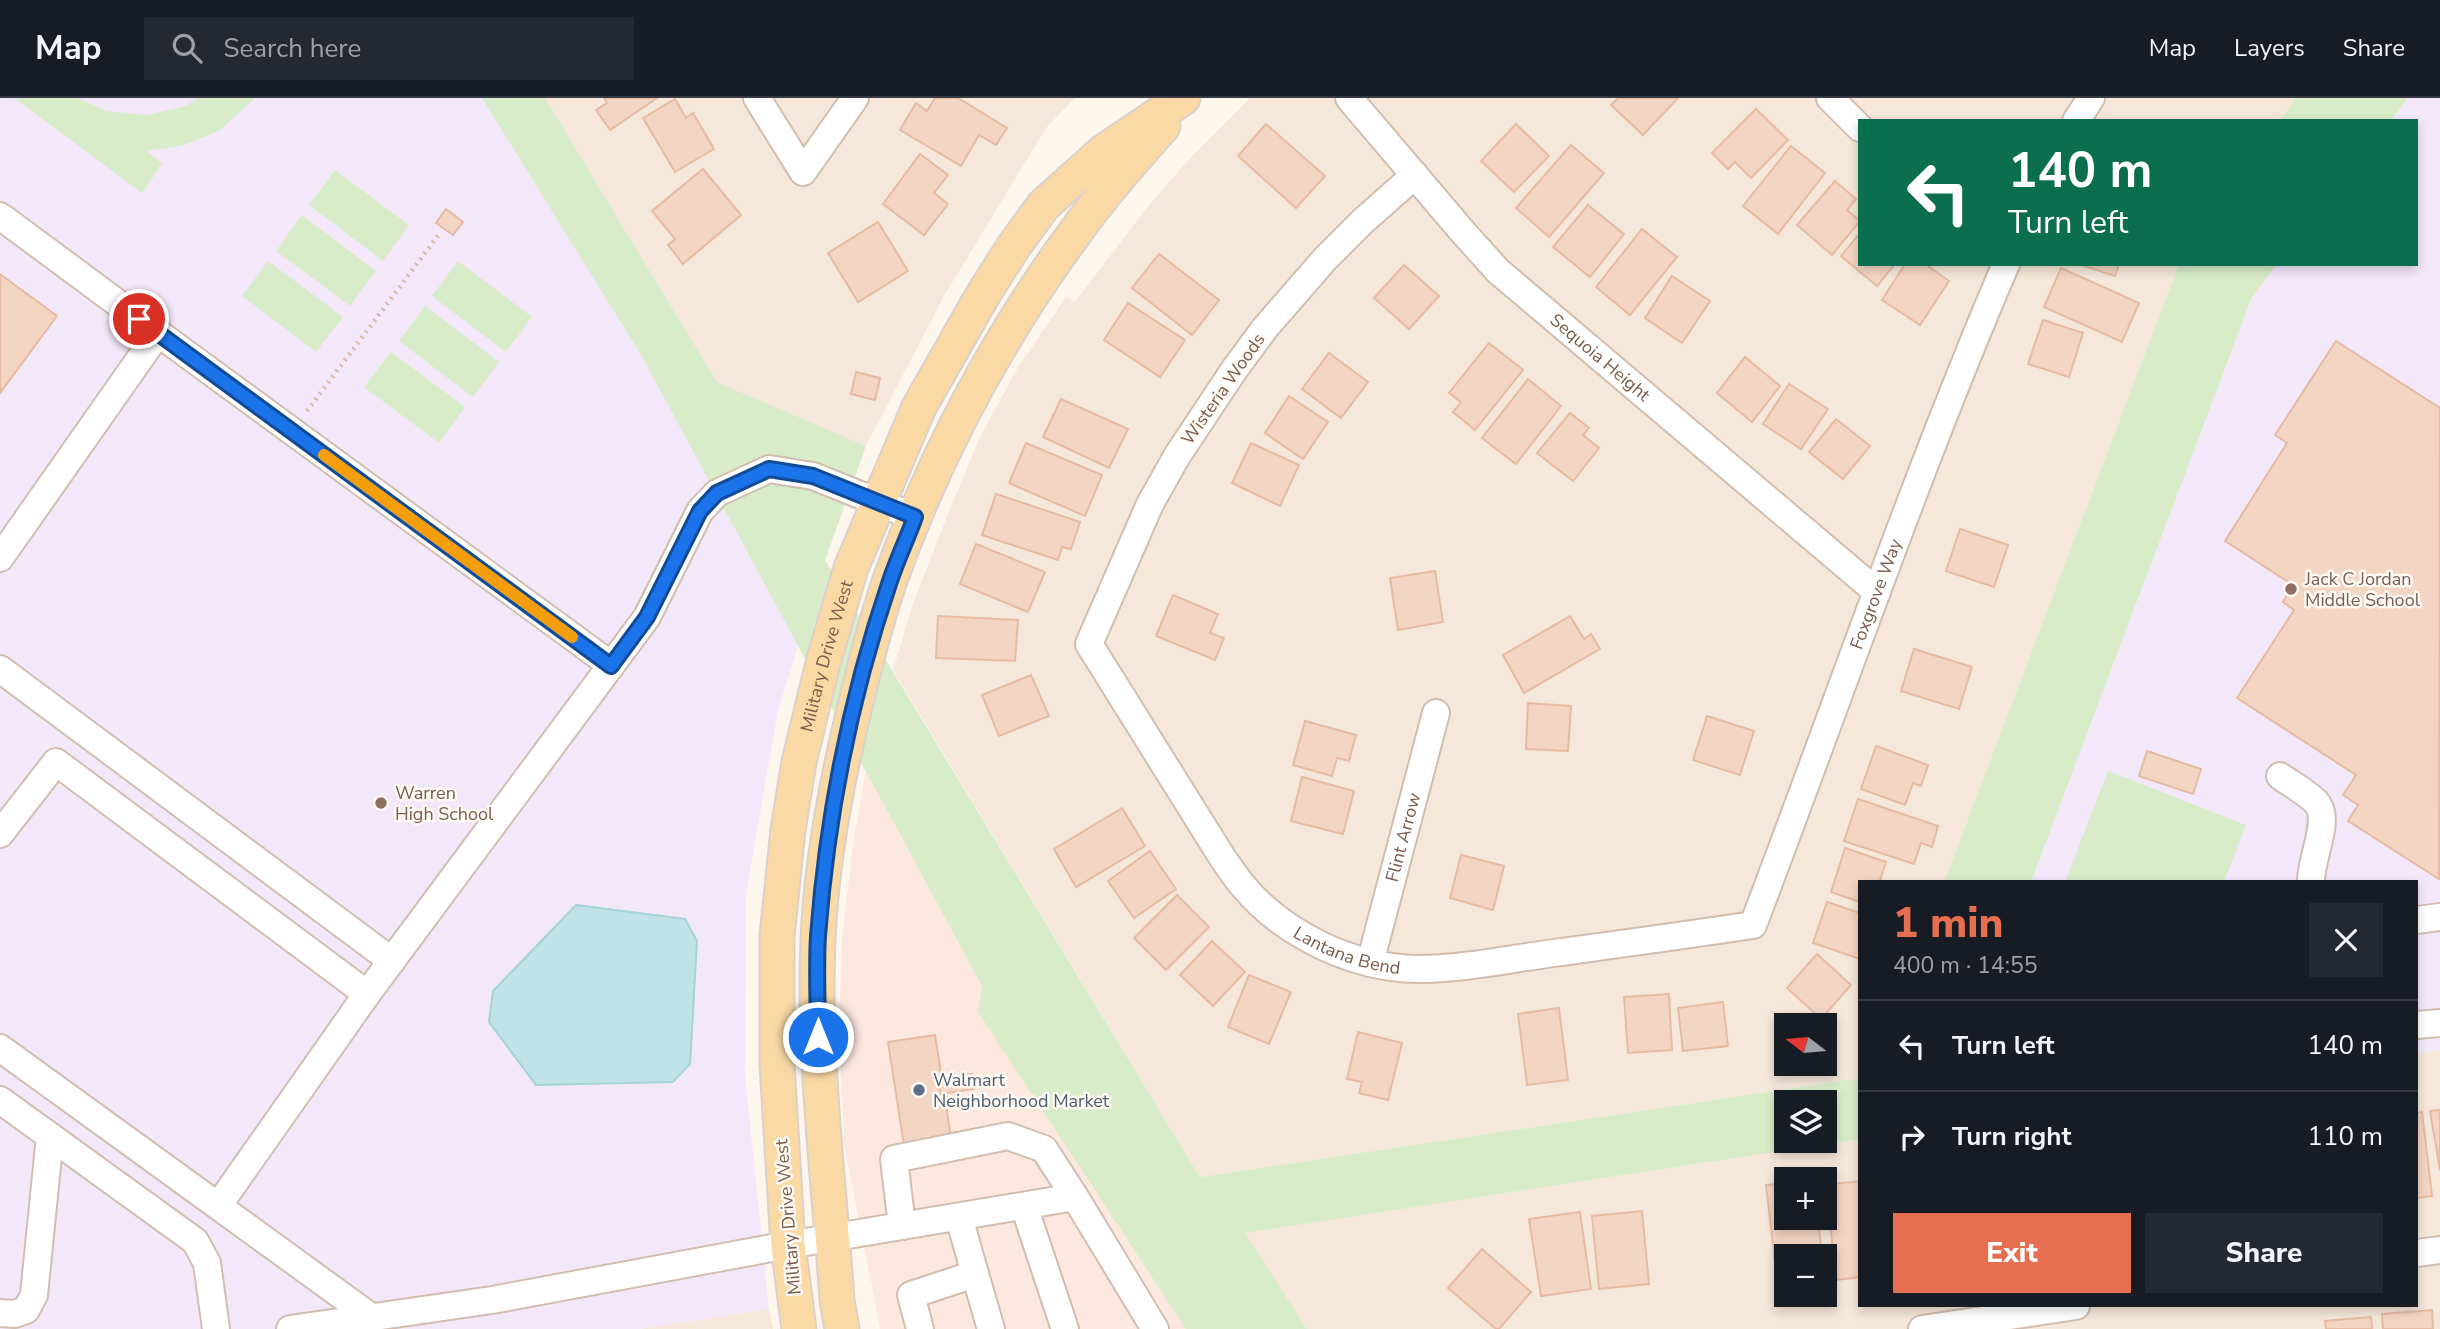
<!DOCTYPE html>
<html lang="en">
<head>
<meta charset="utf-8">
<style>
  :root { --surface:#171b24; --page:#242831; --text:#f1f3f6; --muted:#9ea1a6; --line:#363941; --accent:#e76f51 }
  body { margin:0; font-family:"Nunito Sans",sans-serif; background:var(--page); color:var(--text); height:100vh; display:flex; flex-direction:column; font-size:26px; white-space:nowrap }
  * { box-sizing:border-box; margin:0 }
  p { font-size:23px; color:var(--muted) }
  .icon { flex:none; width:38px; height:38px; fill:none; stroke:currentColor; stroke-width:2; stroke-linecap:round; stroke-linejoin:round }
  .map { position:relative; flex:1; overflow:hidden }
  .drawer { position:absolute; left:1858px; top:782px; width:560px; height:427px; display:flex; flex-direction:column; background:var(--surface); border-radius:0px; box-shadow:0 4px 10px #0003 }
  .drawer>* { flex:none }
  .top-card { position:absolute; left:1858px; top:21px; width:560px; height:147px; border-radius:0px; box-shadow:0 4px 10px #0003; background:#0b6e4f; color:#fff; overflow:hidden }
  .needle { width:46px; rotate:286deg }
  .buttons { position:absolute; left:1774px; top:915px; display:grid; gap:14px }
  .buttons a { display:grid; place-items:center; width:63px; height:63px; border-radius:0px; background:var(--surface); box-shadow:0 4px 10px #0003; font-size:35px }
  .pin { position:absolute; display:grid; place-items:center; width:60px; height:60px; color:#fff; margin:-30px; border:4px solid #fff; border-radius:50%; box-shadow:0 2px 7px #0007 }
  .me { position:absolute; width:77px; margin:-38px; rotate:0deg; stroke-linejoin:round; filter:drop-shadow(0 0 5px #0008) }
  .turn { display:flex; align-items:center; gap:24px; height:147px; padding:0 35px; font-size:32px }
  .turn .icon { width:91px; height:91px; stroke-width:2.5 }
  .turn b { display:block; font-size:49px; line-height:60px }
  .round { display:grid; place-items:center; flex:none; width:74px; height:74px; border-radius:0px; background:var(--page) }
  .head { display:flex; align-items:center; justify-content:space-between; height:119px; padding:0 35px }
  h1 { font-size:42px; font-weight:800; line-height:52px; color:var(--accent) }
  .cta { display:flex; gap:14px; margin-top:auto; padding:14px 35px }
  .cta a { flex:1; height:80px; border-radius:0px; background:var(--accent); color:#fff; font-size:28px; font-weight:800; line-height:80px; text-align:center }
  .cta a+a { background:var(--page); color:var(--text) }
  ul { padding:0; list-style:none }
  li { display:flex; align-items:center; gap:21px; height:91px; padding:0 35px; border-top:2px solid var(--line) }
  li div { flex:1 }
  li b { display:block; font-size:26px }
  li em { font-style:normal }
  header { display:flex; align-items:center; gap:42px; box-sizing:border-box; height:98px; padding:0 35px; background:var(--surface); border-bottom:2px solid var(--line) }
  header strong { font-size:33px }
  nav { display:flex; gap:38px; margin-inline-start:auto; font-size:24px }
  .search { width:490px; height:63px; background:var(--page); display:flex; align-items:center; gap:18px; box-sizing:border-box; padding:0 24px; border-radius:0px; color:var(--muted); font-size:26px }
  .map>svg:first-child { display:block }
  .residential { fill:#f5e8da; fill-rule:evenodd }
  .commercial { fill:#fde8e0 }
  .education { fill:#f3e8fa }
  .green { fill:#d8ecc9; fill-rule:evenodd }
  .water { fill:#bfe3e8; stroke:#a5d3da; stroke-width:2 }
  .building { fill:#f3d5c3; stroke:#e6bba3; stroke-width:2 }
  .lines { fill:none; stroke-linecap:round; stroke-linejoin:round }
  .minor-casing { stroke:#d1beb0; stroke-width:30 }
  .major-casing { stroke:#dad1cd; stroke-width:37 }
  .path { stroke:#d9b8a5; stroke-width:4.5; stroke-dasharray:2 5; stroke-linecap:butt }
  .minor { stroke:#fff; stroke-width:26 }
  .major { stroke:#fbd9a5; stroke-width:33 }
  .route-casing { stroke:#114b97; stroke-width:18 }
  .route { stroke:#1a73e8; stroke-width:12 }
  .slow { stroke:#f59e0b; stroke-width:12 }
  .education-dot { fill:#8d6e63; stroke:#fffaf3; stroke-width:2.5 }
  .service-dot { fill:#5c6f8a; stroke:#fffaf3; stroke-width:2.5 }
  .labels { text-anchor:middle; dominant-baseline:central; stroke-width:5; stroke-linejoin:round; paint-order:stroke }
  .street-label { font-size:18px; fill:#7a5c4d; stroke:#fffaf3 }
  .education-label { font-size:18px; fill:#785e54; stroke:#fffaf3; text-anchor:start }
  .service-label { font-size:18px; fill:#4e5e75; stroke:#fffaf3; text-anchor:start }
</style>
</head>
<body>
<header>
<strong>Map</strong>
<div class="search"><svg class="icon" aria-label="search" viewBox="0 0 24 24"><circle cx="10" cy="10" r="6"/><path d="M15 15l6 6"/></svg>Search here</div>
<nav><a>Map</a><a>Layers</a><a>Share</a></nav>
</header>
<div class="map">
<svg width="2440" height="1231" viewBox="0 0 2440 1231">
  <rect width="100%" height="100%" fill="#fdf6ec"/>
  <!-- residential -->
  <g class="residential">
    <path d="M545,0h530l-29,30 -102,168 -78,150 -149,-64z"/>
    <path d="M1250,0h1046l-17,23h-419v143h319l-235,618h-84v196l-660,99 -307,-507 21,-69 32,-82 34,-82 37,-68 49,-72 9,5 70,-92 48,-55zM1787,928h38v38h-38z"/>
    <path d="M2440,952v279h-1133l-63,-96 616,-94v167h557v-252zM1787,1082h38v38h-38zM1787,1158h38v39h-38z"/>
    <path d="M769,1211l4,20h-134z"/>
  </g>
  <!-- commercial -->
  <path class="commercial" d="M871,643l355,588h-346l-36,-186 -5,-112 3,-92 11,-95z"/>
  <!-- education -->
  <g class="education">
    <path d="M0,0h545l172,284 149,64 -41,114 -47,150 -32,185 -1,180 24,234 -130,20h-639z"/>
    <path d="M2408,0h32v952l-23,4v-172h-386l221,-585 25,-33h140v-143h-26z"/>
  </g>
  <!-- green -->
  <g class="green">
    <path d="M14,0h64l28,13 41,4 39,-9 12,-8h57l-36,33 -38,15 -34,5 15,13 -20,29z"/>
    <path d="M482,0h63l172,284 149,64 -41,114 375,617 660,-99v61l-615,94 62,96h-121l-208,-317 4,-26 -341,-631zM1787,1004h38v39h-38z"/>
    <path d="M2296,0h112l-17,23h-112z"/>
    <path d="M335,72l74,55 -26,36 -74,-56z"/>
    <path d="M302,117l74,56 -26,35 -74,-55z"/>
    <path d="M268,163l75,56 -27,35 -74,-56z"/>
    <path d="M458,163l74,56 -26,35 -74,-56z"/>
    <path d="M2179,166h9l5,3 2,-3h82l-25,33 -221,585h-87z"/>
    <path d="M425,208l74,56 -26,35 -74,-56z"/>
    <path d="M391,254l74,55 -26,36 -75,-56z"/>
    <path d="M2108,673l138,54 -22,57h-159z"/>
  </g>
  <!-- water -->
  <path class="water" d="M576,807l109,14 12,22 -7,123 -17,18 -137,3 -47,-63 4,-31z"/>
  <!-- building -->
  <g class="building">
    <path d="M604,0h53l-47,32 -14,-20 11,-7z"/>
    <path d="M935,0h23l49,30 -11,17 -17,-10 -18,31 -61,-36 16,-27 11,8z"/>
    <path d="M1618,0h60l-35,37 -32,-30z"/>
    <path d="M675,1l11,19 7,-5 21,36 -39,23 -32,-54z"/>
    <path d="M1756,11l32,31 -37,38 -16,-16 -7,7 -16,-16z"/>
    <path d="M1266,26l59,52 -29,32 -58,-52z"/>
    <path d="M1516,26l33,32 -35,36 -33,-31z"/>
    <path d="M1571,47l33,28 -55,64 -33,-29z"/>
    <path d="M1791,48l34,27 -47,61 -35,-28z"/>
    <path d="M920,56l28,21 -14,18 14,11 -24,31 -41,-31z"/>
    <path d="M703,71l38,46 -58,49 -15,-19 7,-6 -23,-28z"/>
    <path d="M1835,83l21,18 -9,11 13,11 -28,34 -35,-30z"/>
    <path d="M1588,107l36,29 -34,43 -37,-30z"/>
    <path d="M446,111l17,13 -10,13 -17,-12z"/>
    <path d="M878,124l30,49 -50,31 -30,-49z"/>
    <path d="M1642,131l35,28 -47,58 -34,-28z"/>
    <path d="M1860,135v31h35l-18,22 -36,-30z"/>
    <path d="M1159,156l60,46 -27,35 -60,-47z"/>
    <path d="M1905,166h20l24,17 -29,44 -38,-25z"/>
    <path d="M2078,166h41l-4,12z"/>
    <path d="M1404,167l35,31 -30,33 -35,-31z"/>
    <path d="M2061,170l78,35 -17,39 -78,-35z"/>
    <path d="M0,176l57,42 -57,77z"/>
    <path d="M1672,178l38,25 -28,42 -37,-25z"/>
    <path d="M1128,205l57,37 -25,37 -56,-37z"/>
    <path d="M2043,222l40,13 -14,44 -41,-13z"/>
    <path d="M2336,243l104,67 -1,471 -91,-58 10,-16 -15,-10 13,-20 -119,-77 57,-88 -11,-8 10,-17 -68,-44 62,-98 -12,-8z"/>
    <path d="M1489,245l34,27 -48,60 -22,-18 8,-10 -12,-9z"/>
    <path d="M1329,255l39,29 -27,36 -39,-29z"/>
    <path d="M1745,259l35,29 -28,36 -35,-29z"/>
    <path d="M856,274l24,6 -5,22 -24,-6z"/>
    <path d="M1528,281l33,27 -45,58 -34,-26z"/>
    <path d="M1789,286l39,25 -27,40 -38,-25z"/>
    <path d="M1289,298l39,26 -25,37 -38,-26z"/>
    <path d="M1061,301l67,30 -19,39 -66,-31z"/>
    <path d="M1570,315l19,15 -6,7 16,13 -26,33 -36,-28z"/>
    <path d="M1836,321l34,27 -27,33 -34,-27z"/>
    <path d="M1026,345l76,32 -17,41 -76,-33z"/>
    <path d="M1251,345l48,22 -19,41 -48,-23z"/>
    <path d="M996,396l84,28 -9,27 -9,-2 -4,13 -76,-25z"/>
    <path d="M1960,431l48,16 -14,42 -48,-16z"/>
    <path d="M976,446l69,28 -17,40 -68,-28z"/>
    <path d="M1435,473l8,51 -45,8 -8,-52z"/>
    <path d="M1173,497l45,19 -8,19 14,5 -9,22 -59,-24z"/>
    <path d="M938,518l80,4 -3,41 -79,-3z"/>
    <path d="M1570,518l14,23 7,-5 9,15 -76,44 -21,-38z"/>
    <path d="M1914,551l58,18 -13,42 -58,-18z"/>
    <path d="M1031,577l18,41 -50,20 -17,-41z"/>
    <path d="M1528,605l43,3 -3,45 -42,-2z"/>
    <path d="M1707,618l47,15 -14,44 -47,-15z"/>
    <path d="M1305,623l51,14 -7,26 -12,-3 -5,18 -39,-11z"/>
    <path d="M1876,648l52,19 -7,21 -8,-3 -8,22 -44,-16z"/>
    <path d="M2147,653l54,18 -8,25 -54,-18z"/>
    <path d="M1302,679l52,14 -11,43 -52,-13z"/>
    <path d="M1858,701l80,27 -6,21 -11,-4 -7,21 -70,-23z"/>
    <path d="M1122,710l23,38 -69,41 -22,-38z"/>
    <path d="M1845,750l41,14 -6,18 6,2h-26v20l-29,-10z"/>
    <path d="M1150,753l26,38 -42,29 -26,-37z"/>
    <path d="M1461,757l43,11 -11,44 -43,-12z"/>
    <path d="M1177,797l32,32 -43,43 -32,-32z"/>
    <path d="M1827,804l33,11v46l-47,-16z"/>
    <path d="M1212,843l33,31 -32,34 -33,-31z"/>
    <path d="M1817,856l34,31 -30,34 -34,-31z"/>
    <path d="M1249,877l42,17 -22,52 -41,-17z"/>
    <path d="M1669,896l3,56 -44,3 -4,-56z"/>
    <path d="M1723,904l5,44 -45,5 -5,-43z"/>
    <path d="M1559,910l9,72 -41,5 -9,-71z"/>
    <path d="M1358,934l44,11 -14,57 -29,-7 3,-11 -15,-3z"/>
    <path d="M935,937l16,102 -47,8 -16,-103z"/>
    <path d="M972,976l2,15 -33,5 -3,-14z"/>
    <path d="M2440,1012v60l-10,-59z"/>
    <path d="M2422,1014l10,84 -15,2v-85z"/>
    <path d="M1860,1083v96l-23,3 -12,-95z"/>
    <path d="M1787,1085v35h31l4,38h-35v23l-10,1 -11,-95z"/>
    <path d="M1642,1113l7,73 -50,5 -7,-73z"/>
    <path d="M1580,1114l11,77 -50,7 -12,-77z"/>
    <path d="M1482,1151l49,43 -32,37h-3l-48,-41z"/>
    <path d="M2432,1212l1,19h-50l-1,-15z"/>
    <path d="M2371,1219l1,12h-46l-1,-8z"/>
  </g>
  <g class="lines">
    <!-- minor casing -->
    <g class="minor-casing">
      <g id="minor">
        <path d="M757,0l46,74 52,-74"/>
        <path id="s1" d="M1349,0l113,133 36,40 379,321"/>
        <path d="M1830,0l30,30"/>
        <path d="M2076,23l15,-23"/>
        <path id="s2" d="M1415,77l-53,47 -37,37 -60,69 -31,42 -57,86 -27,48 -61,140 133,213c7,10 14,21 22,30 40,48 110,81 173,82 45,0 92,-10 137,-16 66,-9 133,-18 199,-28 84,-220 160,-444 253,-661"/>
        <path d="M0,118l158,117"/>
        <path d="M0,460l158,-225 453,332"/>
        <path d="M0,571l392,292"/>
        <path d="M2280,678c11,8 26,16 36,26 16,17 -6,57 -5,80"/>
        <path d="M0,736l56,-72 311,232"/>
        <path d="M2417,822l23,-3"/>
        <path id="s3" d="M1370,865l66,-250"/>
        <path d="M2417,927l23,-2"/>
        <path d="M0,950l218,158"/>
        <path d="M0,1002l195,141 12,22 9,66"/>
        <path d="M1024,1108l41,123"/>
        <path d="M902,1128l-8,-67 114,-23 36,13 31,48"/>
        <path d="M2417,1155l23,-3"/>
        <path d="M975,1176l16,55"/>
        <path d="M0,1215l15,1 11,-4 8,-15 16,-159"/>
        <path d="M371,1219l-153,-111 149,-212 280,-377 53,-106 17,-18 52,-24 44,7 102,41"/>
        <path d="M290,1231l202,-29 296,-55 287,-48 80,132"/>
        <path d="M920,1231l-9,-34 64,-21 -16,-57"/>
        <path d="M1922,1231l154,-23"/>
      </g>
    </g>
    <!-- major casing -->
    <g class="major-casing">
      <g id="major">
        <path id="s4" d="M799,1231l-11,-84 -11,-181v-128l11,-106 11,-68 24,-99 28,-95 68,-161 65,-114 30,-47 29,-40 60,-54 80,-54"/>
        <path d="M842,1231l-5,-29c-8,-120 -24,-240 -19,-361 3,-71 16,-143 32,-212 12,-50 24,-100 40,-147 44,-123 107,-241 184,-346 27,-38 58,-73 89,-108"/>
      </g>
    </g>
    <!-- path -->
    <path class="path" d="M307,313l133,-178"/>
    <!-- minor -->
    <use href="#minor" class="minor"/>
    <!-- major -->
    <use href="#major" class="major"/>
  </g>
  <g class="lines">
    <!-- route casing -->
    <g class="route-casing">
      <path id="route" d="M139,221l472,347 36,-49 53,-106 17,-18 52,-24 44,7 102,41c-8,22 -18,43 -25,64 -39,114 -63,235 -72,355 -2,33 0,68 0,101"/>
    </g>
    <!-- route -->
    <use href="#route" class="route"/>
    <!-- slow -->
    <path class="slow" d="M324,357l248,182"/>
  </g>
  <!-- markers -->
  <g class="education-dot">
    <circle cx="2291" cy="491" r="7"/>
    <circle cx="381" cy="705" r="7"/>
  </g>
  <circle class="service-dot" cx="919" cy="992" r="7"/>
  <g class="labels">
    <!-- street labels -->
    <g class="street-label">
      <text stroke="none"><textPath href="#s1" startOffset="362">Sequoia Height</textPath></text>
      <text transform="translate(1223 291) rotate(-55)">Wisteria Woods</text>
      <text stroke="none"><textPath href="#s2" startOffset="1755">Foxgrove Way</textPath></text>
      <text stroke="none"><textPath href="#s4" startOffset="679">Military Drive West</textPath></text>
      <text stroke="none"><textPath href="#s3" startOffset="130">Flint Arrow</textPath></text>
      <text stroke="none"><textPath href="#s2" startOffset="990">Lantana Bend</textPath></text>
      <text transform="translate(788 1119) rotate(-95)">Military Drive West</text>
    </g>
    <!-- education labels -->
    <g class="education-label">
      <text x="2305" y="481">Jack C Jordan<tspan x="2305" dy="21">Middle School</tspan></text>
      <text x="395" y="695">Warren<tspan x="395" dy="21">High School</tspan></text>
    </g>
    <!-- service labels -->
    <g class="service-label">
      <text x="933" y="982">Walmart<tspan x="933" dy="21">Neighborhood Market</tspan></text>
    </g>
  </g>
</svg>
<div class="buttons">
<a><svg class="needle" viewBox="-14 -14 28 28"><path d="M0-13l5 13h-10z" fill="#e53935"/><path d="M0 13l5-13h-10z" fill="#9ea1a6"/></svg></a>
<a><svg class="icon" aria-label="layers" viewBox="0 0 24 24"><path d="M12 4l9 5-9 5-9-5zM3 14l9 5 9-5"/></svg></a>
<a>+</a>
<a>−</a>
</div>
<div class="pin" style="left:139px;top:221px;background:#d93025"><svg class="icon" aria-label="arrive" viewBox="0 0 24 24"><path d="M6 21V4h12l-3 4 3 4H6"/></svg></div>
<svg class="me" style="left:818px;top:939px" viewBox="-20 -20 40 40"><circle r="17" fill="#1a73e8" stroke="#fff" stroke-width="3"/><path d="M0-11L8 9 0 5-8 9z" fill="#fff"/></svg>
<div class="top-card">
<div class="turn"><svg class="icon" aria-label="left" viewBox="0 0 24 24"><path d="M17 20v-9H6M10 6l-5 5 5 5"/></svg><div><b>140 m</b>Turn left</div></div>
</div>
<section class="drawer">
<div class="head"><div><h1>1 min</h1><p>400 m · 14:55</p></div><a class="round"><svg class="icon" aria-label="close" viewBox="0 0 24 24"><path d="M6 6l12 12M18 6L6 18"/></svg></a></div>
<ul>
<li><svg class="icon" aria-label="left" viewBox="0 0 24 24"><path d="M17 20v-9H6M10 6l-5 5 5 5"/></svg><div><b>Turn left</b></div><em>140 m</em></li>
<li><svg class="icon" aria-label="right" viewBox="0 0 24 24"><path d="M7 20v-9h11M14 6l5 5-5 5"/></svg><div><b>Turn right</b></div><em>110 m</em></li>
</ul>
<div class="cta"><a>Exit</a><a>Share</a></div>
</section>
</div>
</body>
</html>
